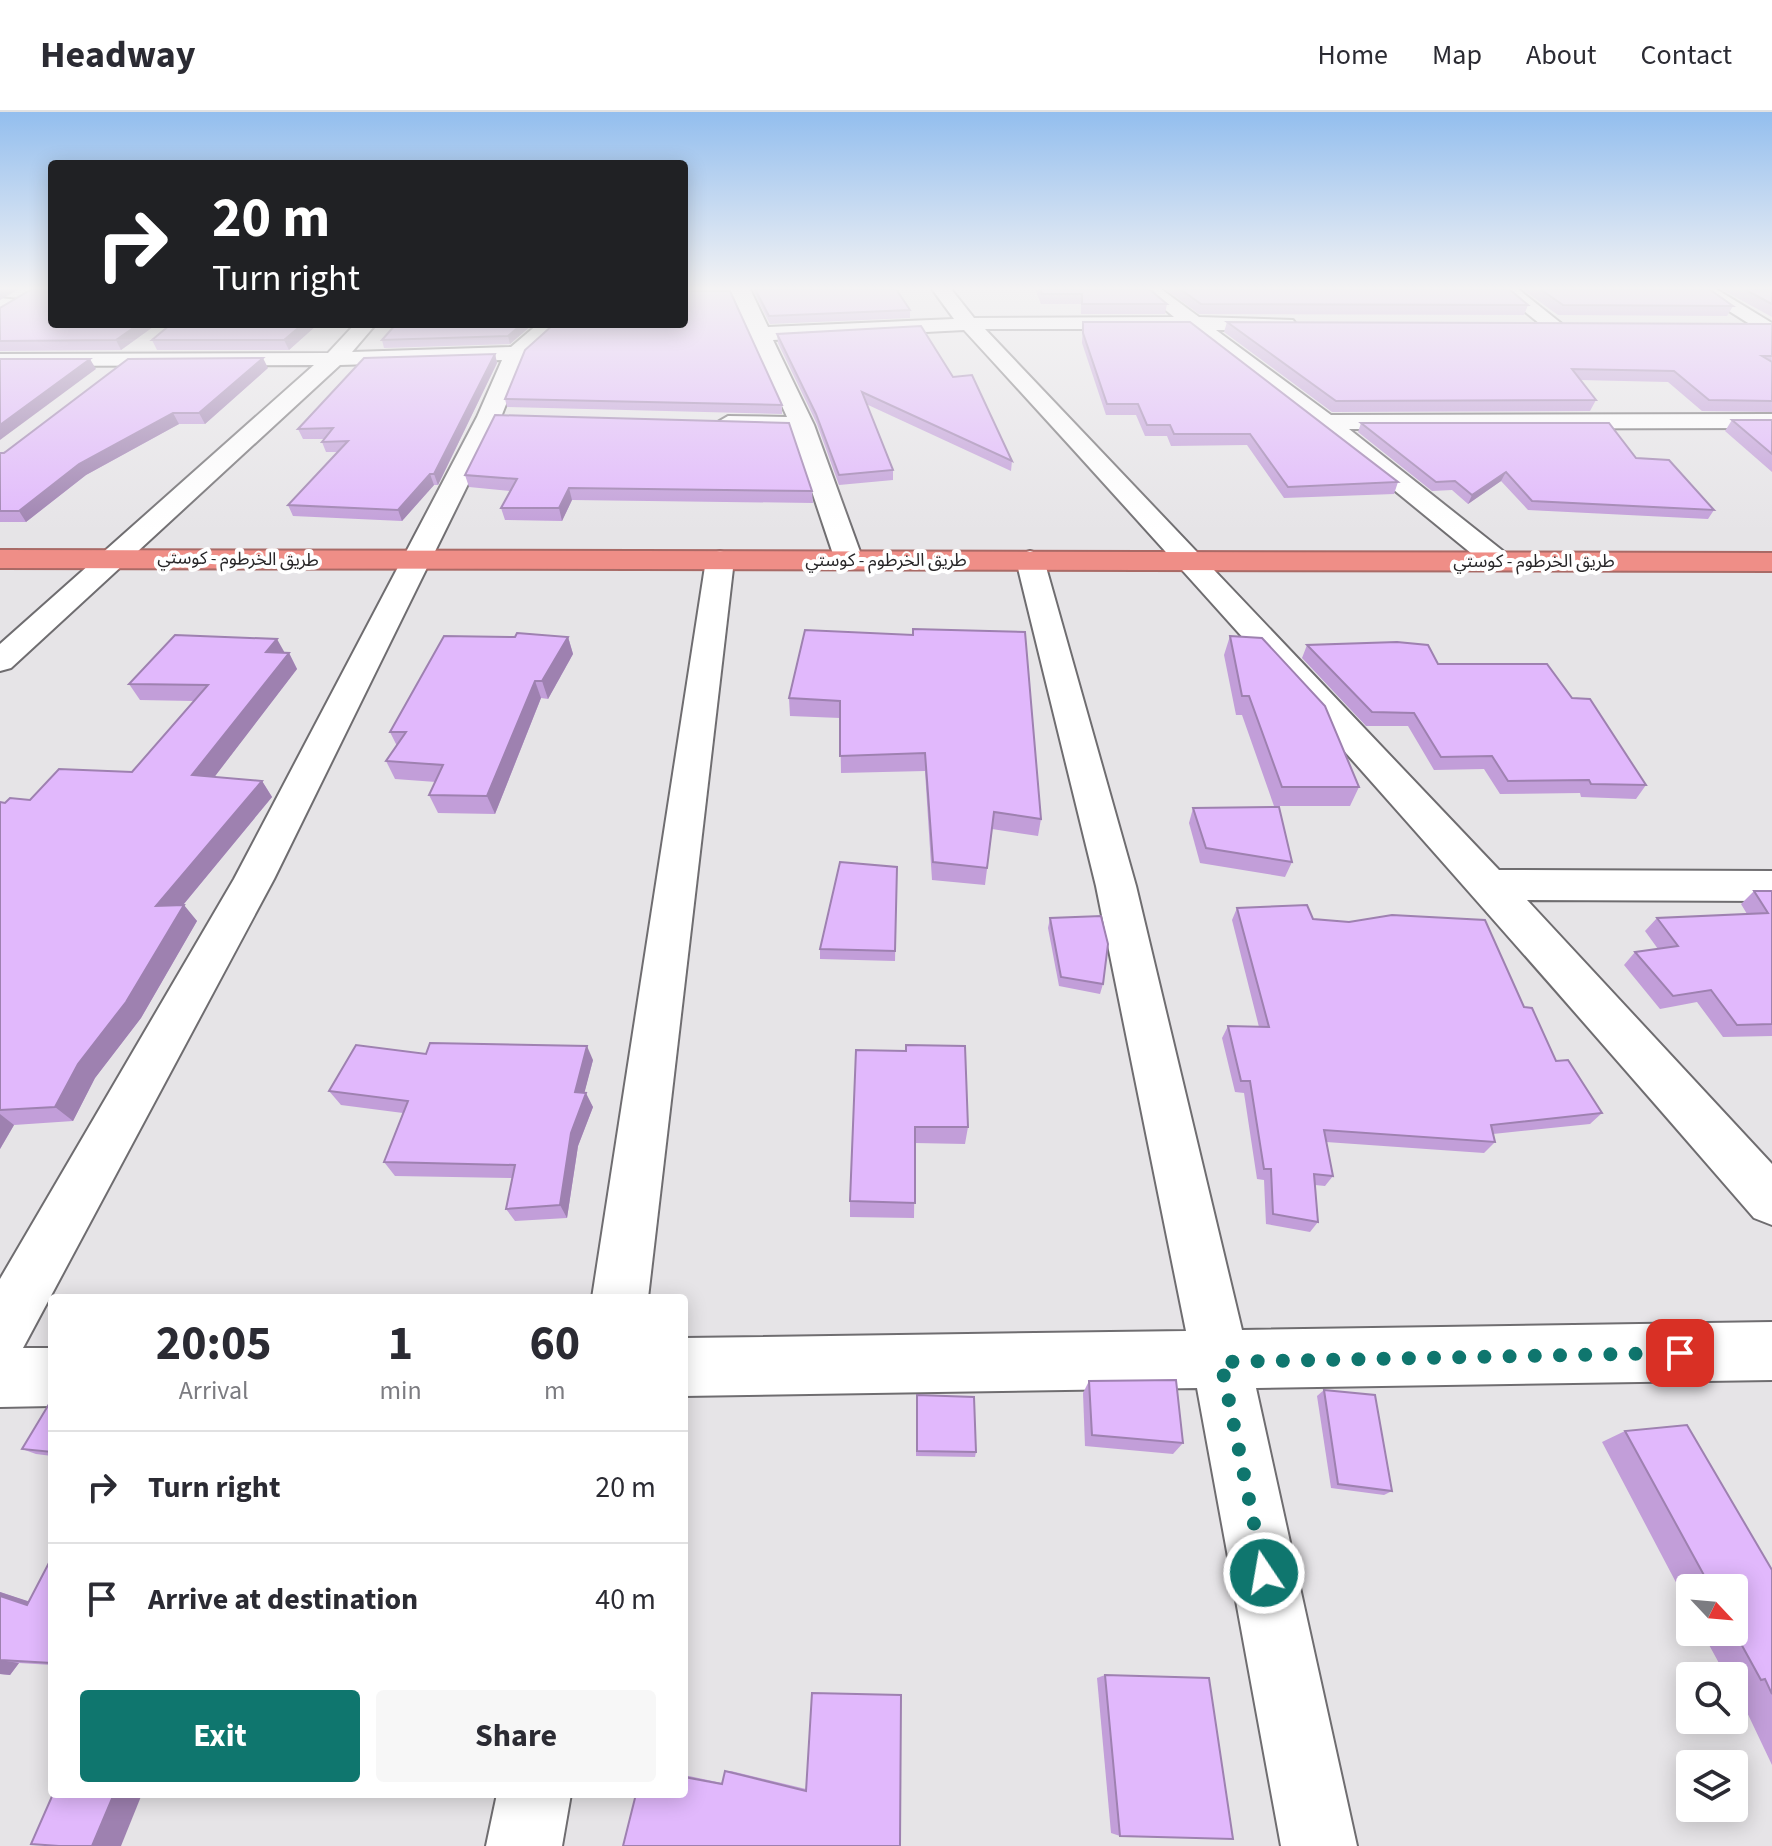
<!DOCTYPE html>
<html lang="en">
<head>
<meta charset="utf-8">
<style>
  :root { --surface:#fff; --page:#f7f7f7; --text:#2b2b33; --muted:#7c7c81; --line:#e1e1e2; --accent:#0f766e }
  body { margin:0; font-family:"Source Sans 3","Noto Sans Arabic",sans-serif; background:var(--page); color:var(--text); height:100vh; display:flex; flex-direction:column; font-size:30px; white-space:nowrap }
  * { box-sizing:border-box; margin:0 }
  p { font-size:26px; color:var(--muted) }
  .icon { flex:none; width:44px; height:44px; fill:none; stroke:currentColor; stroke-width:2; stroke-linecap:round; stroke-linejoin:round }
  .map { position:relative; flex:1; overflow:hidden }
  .drawer { position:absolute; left:48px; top:1182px; width:640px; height:504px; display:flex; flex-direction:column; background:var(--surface); border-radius:8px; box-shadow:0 4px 20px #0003 }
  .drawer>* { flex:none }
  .banner { position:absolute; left:48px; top:48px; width:640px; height:168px; border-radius:8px; box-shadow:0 4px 20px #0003; background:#202124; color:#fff; overflow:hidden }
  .needle { width:52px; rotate:116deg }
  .buttons { position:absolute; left:1676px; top:1462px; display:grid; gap:16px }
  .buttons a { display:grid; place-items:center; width:72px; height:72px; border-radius:8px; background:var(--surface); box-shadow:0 4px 20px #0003; font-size:40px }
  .pin { position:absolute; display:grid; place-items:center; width:68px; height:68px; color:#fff; margin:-34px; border-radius:16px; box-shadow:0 4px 12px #0006 }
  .me { position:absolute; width:88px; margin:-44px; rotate:348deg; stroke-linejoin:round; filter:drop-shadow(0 0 6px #0008) }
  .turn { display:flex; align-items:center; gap:28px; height:168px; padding:0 32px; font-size:36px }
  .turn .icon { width:104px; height:104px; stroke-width:2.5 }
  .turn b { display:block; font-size:56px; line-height:68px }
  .eta { display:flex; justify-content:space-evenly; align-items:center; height:136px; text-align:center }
  .eta b { font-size:48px; font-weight:700; line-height:56px }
  .button { display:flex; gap:16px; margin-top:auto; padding:16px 32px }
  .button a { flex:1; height:92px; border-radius:8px; background:var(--accent); color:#fff; font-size:32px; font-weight:700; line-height:92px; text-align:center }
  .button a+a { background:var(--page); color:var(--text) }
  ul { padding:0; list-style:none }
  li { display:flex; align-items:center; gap:24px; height:112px; padding:0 32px; border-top:2px solid var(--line) }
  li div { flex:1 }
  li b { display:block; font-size:30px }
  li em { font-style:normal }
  header { display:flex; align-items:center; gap:48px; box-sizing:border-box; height:112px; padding:0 40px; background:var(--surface); border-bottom:2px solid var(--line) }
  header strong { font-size:38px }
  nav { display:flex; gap:44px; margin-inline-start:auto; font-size:28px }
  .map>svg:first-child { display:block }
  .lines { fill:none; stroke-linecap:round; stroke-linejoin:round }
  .minor-casing { stroke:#6f6d70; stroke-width:4 }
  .highway-casing { stroke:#a96a66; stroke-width:4 }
  .minor { fill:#fff; fill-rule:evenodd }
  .highway { fill:#ef8e87; fill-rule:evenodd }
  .wall { fill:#c29ed9 }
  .shaded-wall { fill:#9e81b0 }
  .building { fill:#e1b8fc; stroke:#9e81b0; stroke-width:2 }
  .route { stroke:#0f766e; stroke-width:14; stroke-dasharray:0 25.2 }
  .labels { text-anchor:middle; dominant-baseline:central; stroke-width:8; stroke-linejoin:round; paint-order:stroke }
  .far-street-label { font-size:18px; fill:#272628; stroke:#fff }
</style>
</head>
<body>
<header>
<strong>Headway</strong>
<nav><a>Home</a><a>Map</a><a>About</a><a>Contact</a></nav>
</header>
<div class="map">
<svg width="1772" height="1734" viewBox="0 0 1772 1734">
  <rect width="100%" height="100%" fill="#e6e4e7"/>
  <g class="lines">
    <!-- minor casing -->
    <g class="minor-casing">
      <g id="minor">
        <path d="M684,177h66l18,38 186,-8 -22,-30h19l23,29 200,-1 -34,-28h21l38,28 94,3 3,4 -10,6h-70l115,85 441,-1v14l-423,1 159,126 4,6 -4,6h-20l-171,-140 -127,-98h-205l514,541 273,1v30l-245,-1 245,264v61l-18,-7c-260,-300 -522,-596 -790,-888l-191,10 41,85 49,135 -4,6h-20l-4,-6 -43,-128 -64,-2 -12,-7 12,-7 59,1 -54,-121h-49z"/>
        <path d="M1497,177h21l44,35 -3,4h-14z"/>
        <path d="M1694,177h22l56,34v15z"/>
        <path d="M0,186l19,2 3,4 -3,4 -19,2z"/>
        <path d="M355,212h21l-24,28 159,-5 27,-23h22l-35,32 -24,61 -227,462 -251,469h29v58l-52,1v-128l234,-400 243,-462 25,-57 -162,5 -329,303 -11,3v-27l314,-279 -314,1v-12l328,-1z"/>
        <path d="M720,439l10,3 4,6 -86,738h-56l114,-738 4,-6z"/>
        <path d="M1030,439l10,3 4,6 92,326 106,444 530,-8v58l-516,8 101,458h-76l-84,-458 -513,8v-58l502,-7 -90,-445 -80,-326 4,-6z"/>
        <path d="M497,1682h74l-9,52h-76z"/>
      </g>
    </g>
    <!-- highway casing -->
    <g class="highway-casing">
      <path id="highway" d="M0,438l1772,3v18l-1772,-3z"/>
    </g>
    <!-- minor -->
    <use href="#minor" class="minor"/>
    <!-- highway -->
    <use href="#highway" class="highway"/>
  </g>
  <!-- wall -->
  <g class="wall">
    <path d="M752,177h144l14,21v8l-140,6z"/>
    <path d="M1035,177h114l18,15 -2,10h-84v-10h-40z"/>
    <path d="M1165,177h344l19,16 -4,10 -325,-1z"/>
    <path d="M1522,177h187l24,17 -6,10 -169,-1z"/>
    <path d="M1721,177h51v28z"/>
    <path d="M0,196l157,16 -36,26 -121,1z"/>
    <path d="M1083,210l315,160 -4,12 -110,4 -37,-53 -76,1 -4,-10h-22l-9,-21h-30l-24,-72z"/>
    <path d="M1227,210l545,2v88l-70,-1 -34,-29 -88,-2 16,20 -6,11 -258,1 -108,-80z"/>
    <path d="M318,212l-29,26h-132l-5,-10z"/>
    <path d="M533,212l-23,20 -126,4 -2,-8z"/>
    <path d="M777,222l176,43 59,84 -1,10 -145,-67 27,66v10l-54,5 -22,-61 -39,-81z"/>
    <path d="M495,242l2,9 -59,122h-4l-32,36 -109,-5 -5,-11 50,-53h-12l-4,-10 2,-3h-21l-5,-10z"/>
    <path d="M268,256l-63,56h-26l-93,51 -60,47h-26v-69z"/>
    <path d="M505,287l277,6v9l-275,-7z"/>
    <path d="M1732,308h40v52l-47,-41z"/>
    <path d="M1361,311l275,35 78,52 -6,9 -180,-9 -27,-29 -33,23 -16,-14 -20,1 -74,-59z"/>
    <path d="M465,363l347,16 1,12 -241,-3 -10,21 -57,-1 -4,-12 10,-17 -42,-4z"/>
    <path d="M805,518l236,189 -3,17 -46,-7 -7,56 -53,-5 -7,-109 -84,2 -1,-55 -50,-2 -1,-18z"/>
    <path d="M1230,524l129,151 -9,19h-76l-32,-91h-6l-12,-60z"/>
    <path d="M568,525l5,17 -25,45 -7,-1 -46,116 -57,-1 -9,-18 7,-13 -41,-3 -9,-18 11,-15 -7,-14z"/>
    <path d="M1307,533l131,19 134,34 74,87 -10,14 -55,-2 -1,-4 -80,1 -16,-25 -50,1 -26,-44h-42l-64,-68z"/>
    <path d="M285,541h4l8,16 -83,108 48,4 10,16 -89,108 14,16 -56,97 -46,60 -22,43 -59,4 -14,24v-347l5,1 25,-3 102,-28 62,-71 -54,-1 -11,-16z"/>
    <path d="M1193,696l99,54 -7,15 -85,-14 -11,-40z"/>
    <path d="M897,755l-2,94 -75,-2v-10z"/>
    <path d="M1754,779h18v145l-49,1 -26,-35 -37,7 -36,-44 11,-13 23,-3 -13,-18 12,-13 90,-4 -6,-10z"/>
    <path d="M1237,796l76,11 211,88 32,54 46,52 -12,11 -97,10 2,8 -11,11 -158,-11 7,34 -8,10 -10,-1 3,37 -8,10 -44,-8 -2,-44 -7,-1 -13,-86 -9,-1 -13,-54 6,-12 31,1 -27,-107z"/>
    <path d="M1050,806l53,66 -3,10 -41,-8 -11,-58z"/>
    <path d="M856,938l112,77 -3,17 -50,-1 -1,75 -64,-1v-16z"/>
    <path d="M426,942l167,6 -9,33 9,14 -15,39 -11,72 -52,3 -9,-12 6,-31 -117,-2 -11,-14 19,-49 -62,-8 -12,-14z"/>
    <path d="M1089,1269l94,62 -10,11 -88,-8 -2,-53z"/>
    <path d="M1324,1278l68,101 -8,4 -53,-7 -14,-92z"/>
    <path d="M52,1287v57l-16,-2 -14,-5z"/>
    <path d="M916,1289l60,51 -1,5 -59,-1z"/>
    <path d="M1625,1319l147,139v195l-38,-80v-9h-8l-24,-44h32v-44h-44v21l-88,-167z"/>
    <path d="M52,1445v108l-33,-2 -9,12 -10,-1v-82l29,10z"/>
    <path d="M1105,1563l15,161 -9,-3 -14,-155z"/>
    <path d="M725,1659h6l75,18 94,57 -216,-52v-19l38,8z"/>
  </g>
  <!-- shaded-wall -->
  <g class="shaded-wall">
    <path d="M0,177h19l-19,11z"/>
    <path d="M139,212h18l-36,26 -5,-10z"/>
    <path d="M303,212h15l-29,26 -5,-10z"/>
    <path d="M522,212h11l-23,20 -2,-8z"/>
    <path d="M495,242l2,9 -59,122 -4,-11z"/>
    <path d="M263,246l5,10 -63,56 -6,-11z"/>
    <path d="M90,247l6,10 -96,71v-15z"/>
    <path d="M173,301l6,11 -93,51 -60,47 -7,-11 60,-47z"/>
    <path d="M1506,360l-5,9 -33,23 4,-9z"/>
    <path d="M430,362l4,11 -32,36 -4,-11z"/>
    <path d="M569,376l3,12 -10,21 -3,-13z"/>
    <path d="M568,525l5,17 -25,45 -6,-18z"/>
    <path d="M277,527l9,16 -20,-3z"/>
    <path d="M289,541l8,16 -94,123 -11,-17z"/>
    <path d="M535,569l6,17 -46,116 -8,-18z"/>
    <path d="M262,669l10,16 -103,125 -13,-16z"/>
    <path d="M184,793l13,16 -56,97 -46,60 -22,43 -18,-14 23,-43z"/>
    <path d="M587,934l6,14 -12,46 -6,-14z"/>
    <path d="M586,981l7,14 -15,39 -11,72 -7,-13 11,-72z"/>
    <path d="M0,1002l14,11 -14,24z"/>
    <path d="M0,1480l52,17 -25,-4 -27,-9z"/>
    <path d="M0,1548l19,3 -9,12 -10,-1z"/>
    <path d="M114,1682h28l-21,52h-29z"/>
  </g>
  <!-- building -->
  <g class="building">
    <path d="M32,177h20v35h87l-23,16 -116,1v-33z"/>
    <path d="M755,177h141l14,21 -141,6z"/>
    <path d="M1040,177h109l18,15h-85v-10h-40z"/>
    <path d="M1180,177h329l19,16 -327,-1z"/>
    <path d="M1540,177h169l24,17 -170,-1z"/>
    <path d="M1744,177h28v15z"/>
    <path d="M684,179h46l52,114 -277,-6 20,-49 29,-26h130z"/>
    <path d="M1083,210h107l208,160 -110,5 -38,-53h-76l-4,-9h-23l-9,-21h-31l-24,-71z"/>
    <path d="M1227,210l545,2v32h-10l10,6v39l-63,-1 -35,-29 -102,-2 24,31 -260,1z"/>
    <path d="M171,212h132l-19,16h-132z"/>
    <path d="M396,212h126l-14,12 -126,4z"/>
    <path d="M921,214l32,51 19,-2 40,86 -150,-69 31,78 -54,5 -23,-61 -39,-80z"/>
    <path d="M495,242l-61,120h-4l-32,36 -110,-5 60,-64 -26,1 11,-14 -35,1 66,-71z"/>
    <path d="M263,246l-64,55h-26l-94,51 -60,47h-19v-58h4l124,-94z"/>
    <path d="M0,247h90l-90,66z"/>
    <path d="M495,303l294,8 23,68 -243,-3 -10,20h-58l16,-29 -52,-4z"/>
    <path d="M1732,308h40v34z"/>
    <path d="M1361,311h248l27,35 33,2 45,50 -182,-9 -26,-29 -34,23 -17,-14 -19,1z"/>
    <path d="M913,517l112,3 16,187 -47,-7 -7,56 -54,-6 -8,-109 -85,3v-55l-51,-3 16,-68 108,5z"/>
    <path d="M517,521l51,4 -26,44h-7l-48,115 -58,-1 14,-30 -57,-4 20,-29h-16l54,-96 71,1z"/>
    <path d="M175,523l102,4 -11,13 23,1 -97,122 70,6 -106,125 28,-1 -58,97 -48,62 -23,43 -55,3v-308l5,1 5,-5 20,2 29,-31 73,3 76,-87 -79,-1z"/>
    <path d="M1230,524l32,2 63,68 34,81h-77l-33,-91h-7z"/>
    <path d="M1397,530l31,3 10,19h109l25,34 18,1 56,86 -55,-1 -2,-4 -81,1 -16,-25 -51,1 -27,-44 -42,-1 -65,-67z"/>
    <path d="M1279,695l13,55 -86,-14 -13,-40z"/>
    <path d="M840,750l57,5 -2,84 -75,-2z"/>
    <path d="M1754,779h18v133l-35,1 -26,-35 -38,6 -38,-44 43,-6 -21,-28 111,-5z"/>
    <path d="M1307,793l6,14 36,3 43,-7 93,5 39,87 8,1 24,53 12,-1 34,53 -111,12 4,17 -171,-12 9,46 -19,-2 4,48 -45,-8 -2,-45h-7l-14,-88h-9l-13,-55 41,1 -32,-119z"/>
    <path d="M1101,804l7,28 -5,40 -42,-7 -11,-59z"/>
    <path d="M430,931l157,3 -12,46 11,1 -15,40 -11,72 -54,4 9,-44 -131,-3 24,-61 -79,-10 27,-46 70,9z"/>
    <path d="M906,933l59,1 3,81h-53v76l-65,-2 6,-151 50,1z"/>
    <path d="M1176,1268l7,63 -91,-8 -3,-54z"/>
    <path d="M1324,1278l51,5 17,96 -54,-7z"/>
    <path d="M917,1283l57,2 2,55 -59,-1z"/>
    <path d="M52,1287v53l-30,-3z"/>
    <path d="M1687,1313l85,145v124l-7,-15 -4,1 -27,-49v-43h-23l-86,-157z"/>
    <path d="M52,1445v106l-52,-3v-64l27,9z"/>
    <path d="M1105,1563l104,3 24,161 -113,-3z"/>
    <path d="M812,1581l89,2 -1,151h-277l13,-52h48v-17l38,7 3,-13 81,20z"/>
    <path d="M53,1682h61l-22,52h-33l-28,-2z"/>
  </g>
  <!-- sky -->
  <linearGradient id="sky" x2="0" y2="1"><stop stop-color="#93beee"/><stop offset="0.42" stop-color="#f4f3f4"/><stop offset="1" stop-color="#f4f3f4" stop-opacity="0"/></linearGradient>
  <rect width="1772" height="420" fill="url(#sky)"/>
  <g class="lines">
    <!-- route -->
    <path class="route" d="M1264,1461l-43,-211 459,-9"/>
  </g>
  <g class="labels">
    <!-- far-street labels -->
    <g class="far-street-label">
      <text transform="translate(238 447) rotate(1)">طريق الخرطوم - كوستي</text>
      <text x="886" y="448">طريق الخرطوم - كوستي</text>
      <text x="1534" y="449">طريق الخرطوم - كوستي</text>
    </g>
  </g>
</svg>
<div class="buttons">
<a><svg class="needle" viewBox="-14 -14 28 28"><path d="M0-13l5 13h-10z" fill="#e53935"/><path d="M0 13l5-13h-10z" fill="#7c7c81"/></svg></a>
<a><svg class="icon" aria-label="search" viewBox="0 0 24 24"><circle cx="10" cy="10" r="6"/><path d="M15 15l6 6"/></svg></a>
<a><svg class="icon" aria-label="layers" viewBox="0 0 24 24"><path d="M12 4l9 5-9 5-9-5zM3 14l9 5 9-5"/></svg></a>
</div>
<div class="pin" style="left:1680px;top:1241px;background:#d93025"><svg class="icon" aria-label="arrive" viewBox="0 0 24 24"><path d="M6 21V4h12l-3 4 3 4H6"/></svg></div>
<svg class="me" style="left:1264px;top:1461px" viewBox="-20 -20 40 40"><circle r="17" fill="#0f766e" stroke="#fff" stroke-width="3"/><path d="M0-11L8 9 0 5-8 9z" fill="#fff"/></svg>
<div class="banner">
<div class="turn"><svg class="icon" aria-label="right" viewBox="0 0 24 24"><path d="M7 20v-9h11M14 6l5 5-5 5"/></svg><div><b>20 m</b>Turn right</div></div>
</div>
<section class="drawer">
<div class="eta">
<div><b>20:05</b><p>Arrival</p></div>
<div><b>1</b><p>min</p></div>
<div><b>60</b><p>m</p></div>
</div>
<ul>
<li><svg class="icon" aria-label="right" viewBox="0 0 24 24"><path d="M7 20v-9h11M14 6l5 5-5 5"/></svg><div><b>Turn right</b></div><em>20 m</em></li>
<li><svg class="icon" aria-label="arrive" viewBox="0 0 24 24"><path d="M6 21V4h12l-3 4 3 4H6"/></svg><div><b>Arrive at destination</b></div><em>40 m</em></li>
</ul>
<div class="button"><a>Exit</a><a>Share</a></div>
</section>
</div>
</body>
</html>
